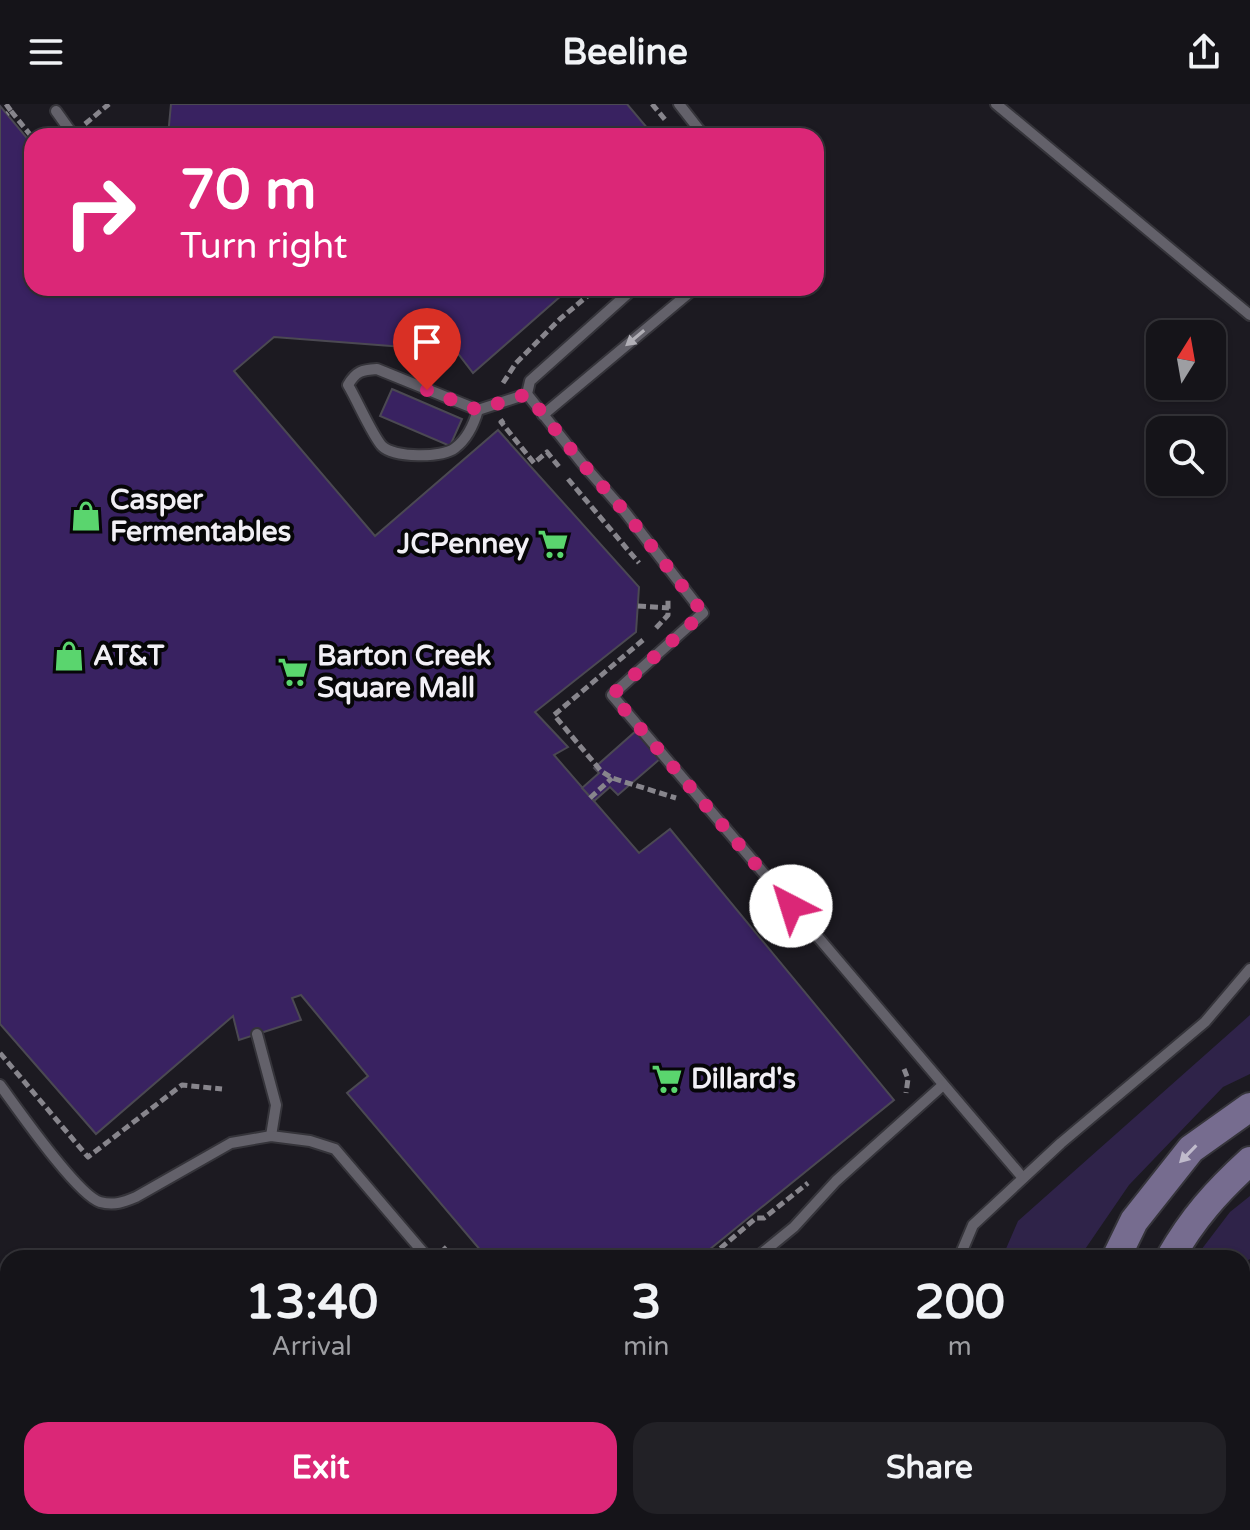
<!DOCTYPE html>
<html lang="en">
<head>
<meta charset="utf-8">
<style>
  :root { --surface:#151419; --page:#222126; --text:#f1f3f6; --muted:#9d9ea2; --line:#343338; --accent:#db2777 }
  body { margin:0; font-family:"Varela Round",sans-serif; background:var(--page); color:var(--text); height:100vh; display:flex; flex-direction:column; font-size:30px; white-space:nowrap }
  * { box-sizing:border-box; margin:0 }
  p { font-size:26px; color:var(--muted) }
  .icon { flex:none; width:44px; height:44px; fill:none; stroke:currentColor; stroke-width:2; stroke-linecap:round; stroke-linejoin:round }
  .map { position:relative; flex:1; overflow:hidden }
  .side { position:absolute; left:0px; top:1146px; width:1250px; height:280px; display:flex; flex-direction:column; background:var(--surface); border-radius:24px 24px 0 0; box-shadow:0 2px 6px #0004,0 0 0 2px var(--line) }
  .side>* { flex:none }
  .banner { position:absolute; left:24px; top:24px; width:800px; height:168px; border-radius:24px; box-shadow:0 2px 6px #0004,0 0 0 2px var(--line); background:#db2777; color:#fff; overflow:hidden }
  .needle { width:52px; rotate:11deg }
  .buttons { position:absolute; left:1146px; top:216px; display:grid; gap:16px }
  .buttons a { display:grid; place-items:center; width:80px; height:80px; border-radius:16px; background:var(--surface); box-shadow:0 2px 6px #0004,0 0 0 2px var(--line); font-size:40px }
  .pin { position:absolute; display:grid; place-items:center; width:68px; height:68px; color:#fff; margin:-82px -34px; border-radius:50% 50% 50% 0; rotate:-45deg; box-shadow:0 0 8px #0007 }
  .pin .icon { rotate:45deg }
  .me { position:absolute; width:88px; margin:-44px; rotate:320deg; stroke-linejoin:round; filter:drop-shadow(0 0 6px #0008) }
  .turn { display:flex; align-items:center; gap:28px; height:168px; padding:0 24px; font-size:36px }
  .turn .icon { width:104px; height:104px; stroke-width:2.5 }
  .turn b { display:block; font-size:56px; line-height:68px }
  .eta { display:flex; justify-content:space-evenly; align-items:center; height:136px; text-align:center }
  .eta b { font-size:48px; font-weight:700; line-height:56px }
  .cta { display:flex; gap:16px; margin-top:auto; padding:16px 24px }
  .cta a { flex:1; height:92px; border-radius:24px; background:var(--accent); color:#fff; font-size:32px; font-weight:700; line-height:92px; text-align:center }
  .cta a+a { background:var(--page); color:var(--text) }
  header { display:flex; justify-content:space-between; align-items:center; height:104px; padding:0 24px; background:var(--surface); font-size:36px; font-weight:700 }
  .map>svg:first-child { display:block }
  .green { fill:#2f2349 }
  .building { fill:#392261; stroke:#4b4952; stroke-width:2 }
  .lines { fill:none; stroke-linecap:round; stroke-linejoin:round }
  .lane-casing { stroke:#35343a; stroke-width:14 }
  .secondary-casing { stroke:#35343a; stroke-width:32 }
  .path { stroke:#87858c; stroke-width:5; stroke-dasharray:8 4; stroke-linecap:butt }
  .lane { stroke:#63616a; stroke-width:10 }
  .secondary { stroke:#766c8f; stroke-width:28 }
  .oneway { fill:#b1afb6 }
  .oneway2 { fill:#c0bbcc }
  .route { stroke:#db2777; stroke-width:14; stroke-dasharray:0 25.2 }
  .labels { text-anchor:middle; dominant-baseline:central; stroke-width:8; stroke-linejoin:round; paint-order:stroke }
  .poi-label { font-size:28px; font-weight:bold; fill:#f1eff5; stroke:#060608; text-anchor:start }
</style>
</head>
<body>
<header><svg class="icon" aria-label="menu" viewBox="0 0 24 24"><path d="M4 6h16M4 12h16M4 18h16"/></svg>Beeline<svg class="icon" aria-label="share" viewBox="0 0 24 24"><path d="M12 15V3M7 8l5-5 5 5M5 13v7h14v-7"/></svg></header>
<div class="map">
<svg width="1250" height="1426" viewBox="0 0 1250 1426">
  <rect width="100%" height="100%" fill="#1c1a21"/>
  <!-- green -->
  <g class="green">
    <path d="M1250,911v59l-27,13 -94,98 -50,73h-77l16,-37z"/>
    <path d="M1250,1092v63l-8,5v-6h-47l35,-46z"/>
    <path d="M1250,1330v96h-47l-2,-8h41v-83z"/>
    <path d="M966,1418h104l2,8h-106z"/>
  </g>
  <!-- building -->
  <g class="building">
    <path d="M171,0h456l27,32h-486z"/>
    <path d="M0,2l32,38v144h538l-97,85 -17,-22 -182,-14 -40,34 141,165 123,-106 141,157 -3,45 -101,80 33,35 -14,8 85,98 31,-24 224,271 -195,158h-212l-140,-165 21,-17 -67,-81 -9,3 9,22 -62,20 -6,-24 -137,118 -96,-110z"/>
    <path d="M392,285l70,30 -12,27 -70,-30z"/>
    <path d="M637,626l24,28 -43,37 -8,-8 -16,14 -12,-13 17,-15 -5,-5z"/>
    <path d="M1250,1222v77l-6,-10 -2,2v-56l7,-4 -4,-6z"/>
  </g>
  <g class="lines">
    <!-- lane casing -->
    <g class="lane-casing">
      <g id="lane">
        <path d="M679,0l25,32"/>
        <path d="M996,0l254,211"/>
        <path d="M56,7l15,21v4"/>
        <path d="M634,184l-104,93 -3,13 54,68 44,50 78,101 -91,82 411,483"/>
        <path d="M478,306c-4,14 -11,29 -23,38 -13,10 -61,10 -73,-2 -10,-11 -25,-46 -34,-61 8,-14 14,-15 29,-16l101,41 49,-16"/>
        <path d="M543,311l152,-127"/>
        <path d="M257,930l19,71 -5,31"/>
        <path d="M0,981c17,23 77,110 100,117 14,4 24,0 36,-5l95,-54 40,-7 39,5 25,8 93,109"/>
        <path d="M756,1154l38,-31 42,-46 107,-96"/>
        <path d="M959,1154l14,-33 88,-82 144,-121 45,-53"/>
        <path d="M1242,1192l8,-5"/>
        <path d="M491,1426l1,-8"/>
        <path d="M578,1426l2,-8"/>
        <path d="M919,1426l1,-8"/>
      </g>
    </g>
    <!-- secondary casing -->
    <g class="secondary-casing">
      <g id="secondary">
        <path d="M1116,1154l18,-37 57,-72 59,-42"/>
        <path d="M1170,1154c23,-40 46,-66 80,-97"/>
        <path d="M1088,1418l3,8"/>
        <path d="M1138,1418l5,8"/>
      </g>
    </g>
    <!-- path -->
    <g class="path">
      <path d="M6,0l5,7 -4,3"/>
      <path d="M652,0l15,18"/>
      <path d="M11,7l21,26"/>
      <path d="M85,20l24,-20"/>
      <path d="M503,279l13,-20 44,-44 37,-31"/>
      <path d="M504,316l-3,2 33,41 13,-11 13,16"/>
      <path d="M568,375l71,84"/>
      <path d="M638,502l31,2"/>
      <path d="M656,524l12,-13v-16"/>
      <path d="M643,536l-89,75 47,56 11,7 64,20"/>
      <path d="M590,694l22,-20"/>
      <path d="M0,949l88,104 94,-72 40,4"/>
      <path d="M904,965l4,10 -2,14"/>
      <path d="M443,1143l10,11"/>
      <path d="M714,1154l2,-6 40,-34h8l44,-35"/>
    </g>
    <!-- lane -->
    <use href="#lane" class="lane"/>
    <!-- secondary -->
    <use href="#secondary" class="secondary"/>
  </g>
  <!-- one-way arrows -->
  <defs><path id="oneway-solid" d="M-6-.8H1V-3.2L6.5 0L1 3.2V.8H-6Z" transform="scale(2)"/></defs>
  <use class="oneway" href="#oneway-solid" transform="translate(635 234) rotate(140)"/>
  <use class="oneway2" href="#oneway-solid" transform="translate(1188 1050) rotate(134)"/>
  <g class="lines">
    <!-- route -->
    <path class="route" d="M427,286l51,20 49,-16 54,68 44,50 78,101 -91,82 179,211"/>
  </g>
  <!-- icons -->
  <defs>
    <g id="shop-bare" transform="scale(2.4)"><path d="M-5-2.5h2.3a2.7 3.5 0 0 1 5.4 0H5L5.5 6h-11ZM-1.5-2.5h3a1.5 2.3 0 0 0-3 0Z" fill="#5ad56e" stroke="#060608" stroke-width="2.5" paint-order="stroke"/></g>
    <g id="supermarket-bare" transform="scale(2.4)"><path d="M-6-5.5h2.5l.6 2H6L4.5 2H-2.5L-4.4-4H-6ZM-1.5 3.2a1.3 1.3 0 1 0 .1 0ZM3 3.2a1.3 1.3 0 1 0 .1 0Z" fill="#5ad56e" stroke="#060608" stroke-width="2.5" paint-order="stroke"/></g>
  </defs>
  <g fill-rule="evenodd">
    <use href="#shop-bare" x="86" y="412"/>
    <use href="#supermarket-bare" x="553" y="440"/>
    <use href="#shop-bare" x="69" y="552"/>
    <use href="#supermarket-bare" x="293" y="568"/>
    <use href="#supermarket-bare" x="667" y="975"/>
  </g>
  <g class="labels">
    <!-- poi labels -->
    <g class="poi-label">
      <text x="110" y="396">Casper<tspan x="110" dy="32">Fermentables</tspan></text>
      <text x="529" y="440" text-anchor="end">JCPenney</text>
      <text x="93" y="552">AT&amp;T</text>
      <text x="317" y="552">Barton Creek<tspan x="317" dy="32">Square Mall</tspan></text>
      <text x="691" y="975">Dillard's</text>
    </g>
  </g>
</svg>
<div class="buttons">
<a><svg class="needle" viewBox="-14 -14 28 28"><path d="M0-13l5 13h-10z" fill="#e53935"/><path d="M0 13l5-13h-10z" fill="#9d9ea2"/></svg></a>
<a><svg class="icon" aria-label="search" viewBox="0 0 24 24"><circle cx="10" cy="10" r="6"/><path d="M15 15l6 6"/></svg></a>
</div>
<div class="pin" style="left:427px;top:286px;background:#d93025"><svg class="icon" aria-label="arrive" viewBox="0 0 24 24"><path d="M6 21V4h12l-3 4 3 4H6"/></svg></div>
<svg class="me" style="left:791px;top:802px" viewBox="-20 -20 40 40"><circle r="19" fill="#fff"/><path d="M0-13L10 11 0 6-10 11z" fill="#db2777"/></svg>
<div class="banner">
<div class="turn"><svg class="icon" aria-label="right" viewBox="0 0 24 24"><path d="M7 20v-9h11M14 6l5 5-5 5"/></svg><div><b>70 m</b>Turn right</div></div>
</div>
<section class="side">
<div class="eta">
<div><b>13:40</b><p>Arrival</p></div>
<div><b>3</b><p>min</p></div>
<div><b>200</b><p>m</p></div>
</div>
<div class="cta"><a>Exit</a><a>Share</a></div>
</section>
</div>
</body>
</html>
